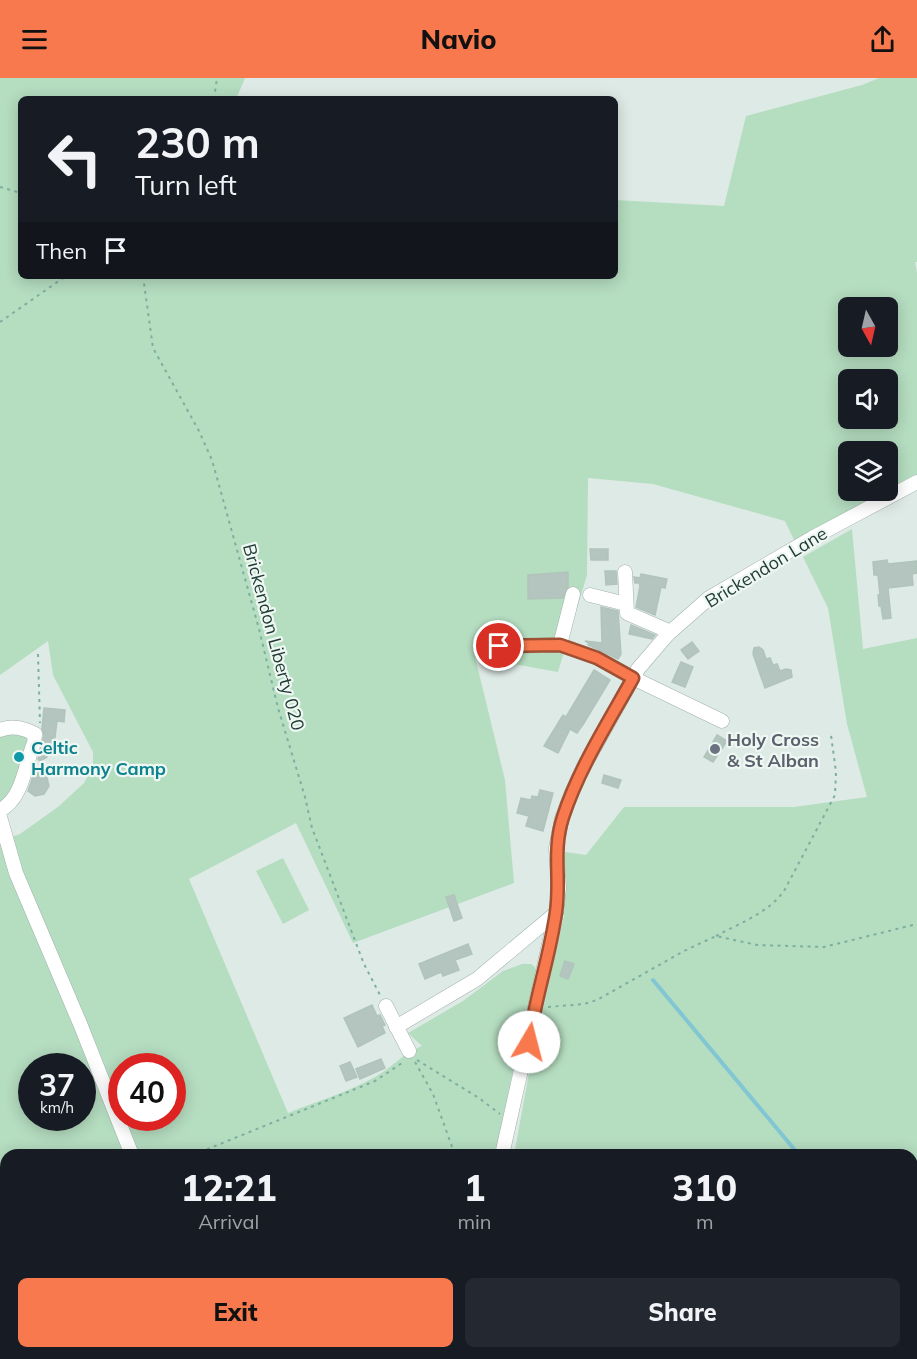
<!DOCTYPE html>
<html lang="en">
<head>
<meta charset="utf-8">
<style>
  :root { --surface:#171b24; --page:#242831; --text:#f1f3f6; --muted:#9ea1a6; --accent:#f8794d }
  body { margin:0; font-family:Mulish,sans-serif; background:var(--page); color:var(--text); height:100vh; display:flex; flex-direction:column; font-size:22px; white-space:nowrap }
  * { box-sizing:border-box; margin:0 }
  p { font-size:20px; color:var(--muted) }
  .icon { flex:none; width:33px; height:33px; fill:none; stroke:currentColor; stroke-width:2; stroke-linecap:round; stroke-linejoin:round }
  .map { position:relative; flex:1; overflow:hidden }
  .panel { position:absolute; left:0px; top:1071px; width:918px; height:210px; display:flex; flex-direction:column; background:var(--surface); border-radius:18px 18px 0 0; box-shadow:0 3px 15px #0003 }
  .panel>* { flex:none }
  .top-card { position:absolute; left:18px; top:18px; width:600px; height:183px; border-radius:9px; box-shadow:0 3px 15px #0003; background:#171b24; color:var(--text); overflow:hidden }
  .needle { width:39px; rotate:172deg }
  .tools { position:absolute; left:838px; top:219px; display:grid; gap:12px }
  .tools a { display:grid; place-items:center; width:60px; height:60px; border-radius:9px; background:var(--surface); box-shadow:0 3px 15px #0003; font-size:30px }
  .speed { position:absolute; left:18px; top:975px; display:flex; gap:12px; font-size:30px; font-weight:700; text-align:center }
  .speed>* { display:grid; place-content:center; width:78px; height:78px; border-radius:50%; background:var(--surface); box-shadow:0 3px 15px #0003; line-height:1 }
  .speed small { font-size:15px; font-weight:400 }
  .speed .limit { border:9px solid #d22; background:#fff; color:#111 }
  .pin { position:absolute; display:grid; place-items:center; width:51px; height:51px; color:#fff; margin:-26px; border:3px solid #fff; border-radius:50%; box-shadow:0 2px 6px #0007 }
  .me { position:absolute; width:66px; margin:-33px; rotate:8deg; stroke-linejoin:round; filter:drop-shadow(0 0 4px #0008) }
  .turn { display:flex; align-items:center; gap:21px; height:126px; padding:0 18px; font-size:27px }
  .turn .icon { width:78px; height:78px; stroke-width:2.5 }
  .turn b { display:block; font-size:42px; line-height:51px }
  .then { display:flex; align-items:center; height:57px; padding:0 18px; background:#0003; gap:12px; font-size:22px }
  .eta { display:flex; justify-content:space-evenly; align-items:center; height:102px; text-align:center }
  .eta b { font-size:36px; font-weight:800; line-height:42px }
  .action { display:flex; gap:12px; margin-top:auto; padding:12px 18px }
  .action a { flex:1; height:69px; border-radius:9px; background:var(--accent); color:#111; font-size:24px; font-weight:800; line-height:69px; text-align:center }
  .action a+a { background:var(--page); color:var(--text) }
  header { display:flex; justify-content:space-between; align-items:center; height:78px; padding:0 18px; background:var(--accent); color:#111; font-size:27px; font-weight:800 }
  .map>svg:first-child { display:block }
  .green { fill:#b5ddc0; fill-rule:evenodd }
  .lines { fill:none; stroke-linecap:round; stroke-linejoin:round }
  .stream { stroke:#82c6d3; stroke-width:4 }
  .building { fill:#b3c5be; stroke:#b0c4bc; stroke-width:1.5 }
  .minor-casing { stroke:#a1b2ac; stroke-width:15 }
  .path { stroke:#7cafa0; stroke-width:2; stroke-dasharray:3 4.5; stroke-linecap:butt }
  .minor { stroke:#fff; stroke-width:14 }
  .route-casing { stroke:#a14f32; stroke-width:15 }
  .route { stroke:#f8794d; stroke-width:10 }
  .worship-dot { fill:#6b7280; stroke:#eef7f2; stroke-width:2 }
  .culture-dot { fill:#0f9aa8; stroke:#eef7f2; stroke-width:2 }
  .labels { text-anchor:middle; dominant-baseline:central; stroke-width:4.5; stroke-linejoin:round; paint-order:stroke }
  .street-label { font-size:18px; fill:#1e3a33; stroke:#eef7f2 }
  .worship-label { font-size:18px; font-weight:bold; fill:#5b616d; stroke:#eef7f2; text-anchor:start }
  .culture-label { font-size:18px; font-weight:bold; fill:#0d838f; stroke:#eef7f2; text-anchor:start }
</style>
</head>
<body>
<header><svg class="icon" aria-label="menu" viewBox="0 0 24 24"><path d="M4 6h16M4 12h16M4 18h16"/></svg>Navio<svg class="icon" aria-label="share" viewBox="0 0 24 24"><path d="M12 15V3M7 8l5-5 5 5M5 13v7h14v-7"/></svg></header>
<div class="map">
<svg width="917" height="1281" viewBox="0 0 917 1281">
  <rect width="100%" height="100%" fill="#deeae5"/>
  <!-- green -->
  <g class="green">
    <path d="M0,0h245l-9,21h-215v177h594v-76l109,6 22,-90 116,-31 17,-7h38v184h-2l2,11v206l-122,63 -10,-21 -132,-37 -65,-6 -1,97 -29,97 -83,-15 30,123 9,103 -161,60 -57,-120 -107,56 99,234c27,-11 63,-22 87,-36 17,-9 29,-25 47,-31l-14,-13 55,-32 40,-30 19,-7h9l4,3 2,9 -20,72 -20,107h-491v198h471l-1,6h-476v-518l20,-7 38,-27 26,-24 9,-16v-15l-40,-77 -5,-34 -48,34zM849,230h39v38h-39zM849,302h39v38h-39zM849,374h39v38h-39zM32,988h50v52h-50zM122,988h50v52h-50z"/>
    <path d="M852,451l11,120 54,-11v721h-426l-1,-6h422v-198h-398l17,-93 33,-146 1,-64 21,3 38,-48h170l73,-10 -20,-73 -19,-116 -25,-51z"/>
    <path d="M9,652l20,8 -10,42 -19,26v-73z"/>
    <path d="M283,780l26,52 -26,14 -27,-53z"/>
  </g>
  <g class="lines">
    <!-- stream -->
    <g class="stream">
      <path d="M653,902l146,175"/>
      <path d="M912,1212l5,6"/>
    </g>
  </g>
  <!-- building -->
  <g class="building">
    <path d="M590,471h18v11h-17z"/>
    <path d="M887,482l1,4 29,-3v12l-5,1 1,11 -25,3 3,30 -8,1 -2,-13h-2l-1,-11h2l-2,-20h-4l-1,-13z"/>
    <path d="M605,493h11l1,13 -11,1z"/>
    <path d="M568,494v15l-5,11 -35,1v-24z"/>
    <path d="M641,496l26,5 -2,9 -4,-1 -6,28 -19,-8 4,-21 -1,-3h-4l-1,-6 6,1z"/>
    <path d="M601,529l17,4 3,43 -3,5 -30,-14 1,-2 -4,-2 17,2z"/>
    <path d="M631,547l24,10 -3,4 -23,-5z"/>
    <path d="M692,564l7,9 -11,8 -7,-9z"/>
    <path d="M759,569l4,3 3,9 4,-1 3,7 4,-1 3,7 6,-2 5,1 1,7 -27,11 -12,-34 1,-6z"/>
    <path d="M681,584l12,5 -8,20 -13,-5z"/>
    <path d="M594,592l16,10 -26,43 -7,10 -7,-4 -12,24 -14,-7 19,-31 3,2z"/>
    <path d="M44,630l21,2 -1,12 -7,-1 -3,24 -9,-1 2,13 -7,4 -2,-2 6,-24 -2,-6z"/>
    <path d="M717,657l10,6 -14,21 -9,-5z"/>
    <path d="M39,693l8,7 2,8 -5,8 -9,2 -7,-5 6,-18z"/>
    <path d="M604,697l17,5 -3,8 -16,-5z"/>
    <path d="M540,712l13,3 -10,38 -17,-5 3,-10 -12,-3 4,-15 10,2 1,-4 6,1z"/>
    <path d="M454,817l8,23 -8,3 -8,-24z"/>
    <path d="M468,866l4,10 -17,6 4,10 -16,6 -2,-4 -16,7 -6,-15z"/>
    <path d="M565,883l9,3 -6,15 -8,-3z"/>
    <path d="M372,927l5,11 3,-1 5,10 -3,1 3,7 -27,14 -14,-29z"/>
    <path d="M381,981l4,9 -25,11 -4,-10z"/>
    <path d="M350,984l7,15 -11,4 -6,-15z"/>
  </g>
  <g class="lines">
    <!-- minor casing -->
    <g class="minor-casing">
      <g id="minor">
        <path d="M625,494l2,41 39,17 2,4"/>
        <path d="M590,517l36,9"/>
        <path d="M560,567l13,-51"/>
        <path d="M481,569l79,-2 37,13 36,20 89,43"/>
        <path d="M0,652c13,-5 23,-2 35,4l-1,9c-9,21 -11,56 -34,67"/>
        <path d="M0,739l16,56 65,153 51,129"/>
        <path d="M386,928l23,45"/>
        <path d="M396,949l81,-48 79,-66"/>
        <path d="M502,1077l54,-242 3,-25 -3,-40 6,-30 10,-26 11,-24 55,-99 30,-35 41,-36 103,-60 105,-56"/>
        <path d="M483,1275v6"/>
        <path d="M586,1281l1,-6"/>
      </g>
    </g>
    <!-- path -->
    <g class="path">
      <path d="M214,21l3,-21"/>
      <path d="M0,109l21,6"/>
      <path d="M143,198l10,72 46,83 13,29 47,169 19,79 27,89 7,31 52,136 16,31"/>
      <path d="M0,244l66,-46"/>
      <path d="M38,576l2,69"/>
      <path d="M716,858c24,-13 52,-23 68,-45l51,-96 1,-23 -5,-37"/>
      <path d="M548,929l36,-3 13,-4 87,-49 32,-15 41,9 67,2 93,-23"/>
      <path d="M417,982l62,38 21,16"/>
      <path d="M415,984l18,32 22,61"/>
      <path d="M193,1077l182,-74 30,-20"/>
      <path d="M0,1169l6,-4"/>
      <path d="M288,1281v-6"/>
    </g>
    <!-- minor -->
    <use href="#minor" class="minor"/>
  </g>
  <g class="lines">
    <!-- route casing -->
    <g class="route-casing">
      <path id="route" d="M499,568l61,-1 37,13 36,20c-25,45 -54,90 -70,139 -11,34 -2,61 -7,95 -6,44 -21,86 -27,130"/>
    </g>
    <!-- route -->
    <use href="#route" class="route"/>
  </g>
  <!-- markers -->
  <circle class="worship-dot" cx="715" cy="671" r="6"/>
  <circle class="culture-dot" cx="19" cy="679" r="6"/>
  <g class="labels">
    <!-- street labels -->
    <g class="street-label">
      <text transform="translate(766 489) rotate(-31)">Brickendon Lane</text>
      <text transform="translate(274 559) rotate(75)">Brickendon Liberty 020</text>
    </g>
    <!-- worship labels -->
    <g class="worship-label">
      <text x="727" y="661">Holy Cross<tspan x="727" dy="21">&amp; St Alban</tspan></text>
    </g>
    <!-- culture labels -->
    <g class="culture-label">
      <text x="31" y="669">Celtic<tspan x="31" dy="21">Harmony Camp</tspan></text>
    </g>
  </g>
</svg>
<div class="tools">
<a><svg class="needle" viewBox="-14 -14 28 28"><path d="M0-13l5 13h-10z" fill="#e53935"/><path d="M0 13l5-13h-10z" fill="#9ea1a6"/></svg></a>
<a><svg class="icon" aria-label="sound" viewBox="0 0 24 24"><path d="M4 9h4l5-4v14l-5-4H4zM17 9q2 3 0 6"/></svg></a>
<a><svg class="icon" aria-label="layers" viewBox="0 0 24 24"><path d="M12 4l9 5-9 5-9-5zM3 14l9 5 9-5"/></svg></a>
</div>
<div class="speed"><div>37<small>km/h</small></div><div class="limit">40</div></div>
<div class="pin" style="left:499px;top:568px;background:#d93025"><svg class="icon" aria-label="arrive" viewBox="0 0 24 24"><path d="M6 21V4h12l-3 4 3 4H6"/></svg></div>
<svg class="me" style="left:529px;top:964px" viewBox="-20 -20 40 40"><circle r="19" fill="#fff"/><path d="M0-13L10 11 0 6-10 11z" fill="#f8794d"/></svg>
<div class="top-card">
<div class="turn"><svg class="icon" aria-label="left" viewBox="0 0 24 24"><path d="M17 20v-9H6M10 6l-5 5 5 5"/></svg><div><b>230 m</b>Turn left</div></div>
<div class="then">Then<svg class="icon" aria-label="arrive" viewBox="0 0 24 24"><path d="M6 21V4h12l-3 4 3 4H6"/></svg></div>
</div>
<section class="panel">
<div class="eta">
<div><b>12:21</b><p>Arrival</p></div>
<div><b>1</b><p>min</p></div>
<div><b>310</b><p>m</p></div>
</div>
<div class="action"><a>Exit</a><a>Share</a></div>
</section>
</div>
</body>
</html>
